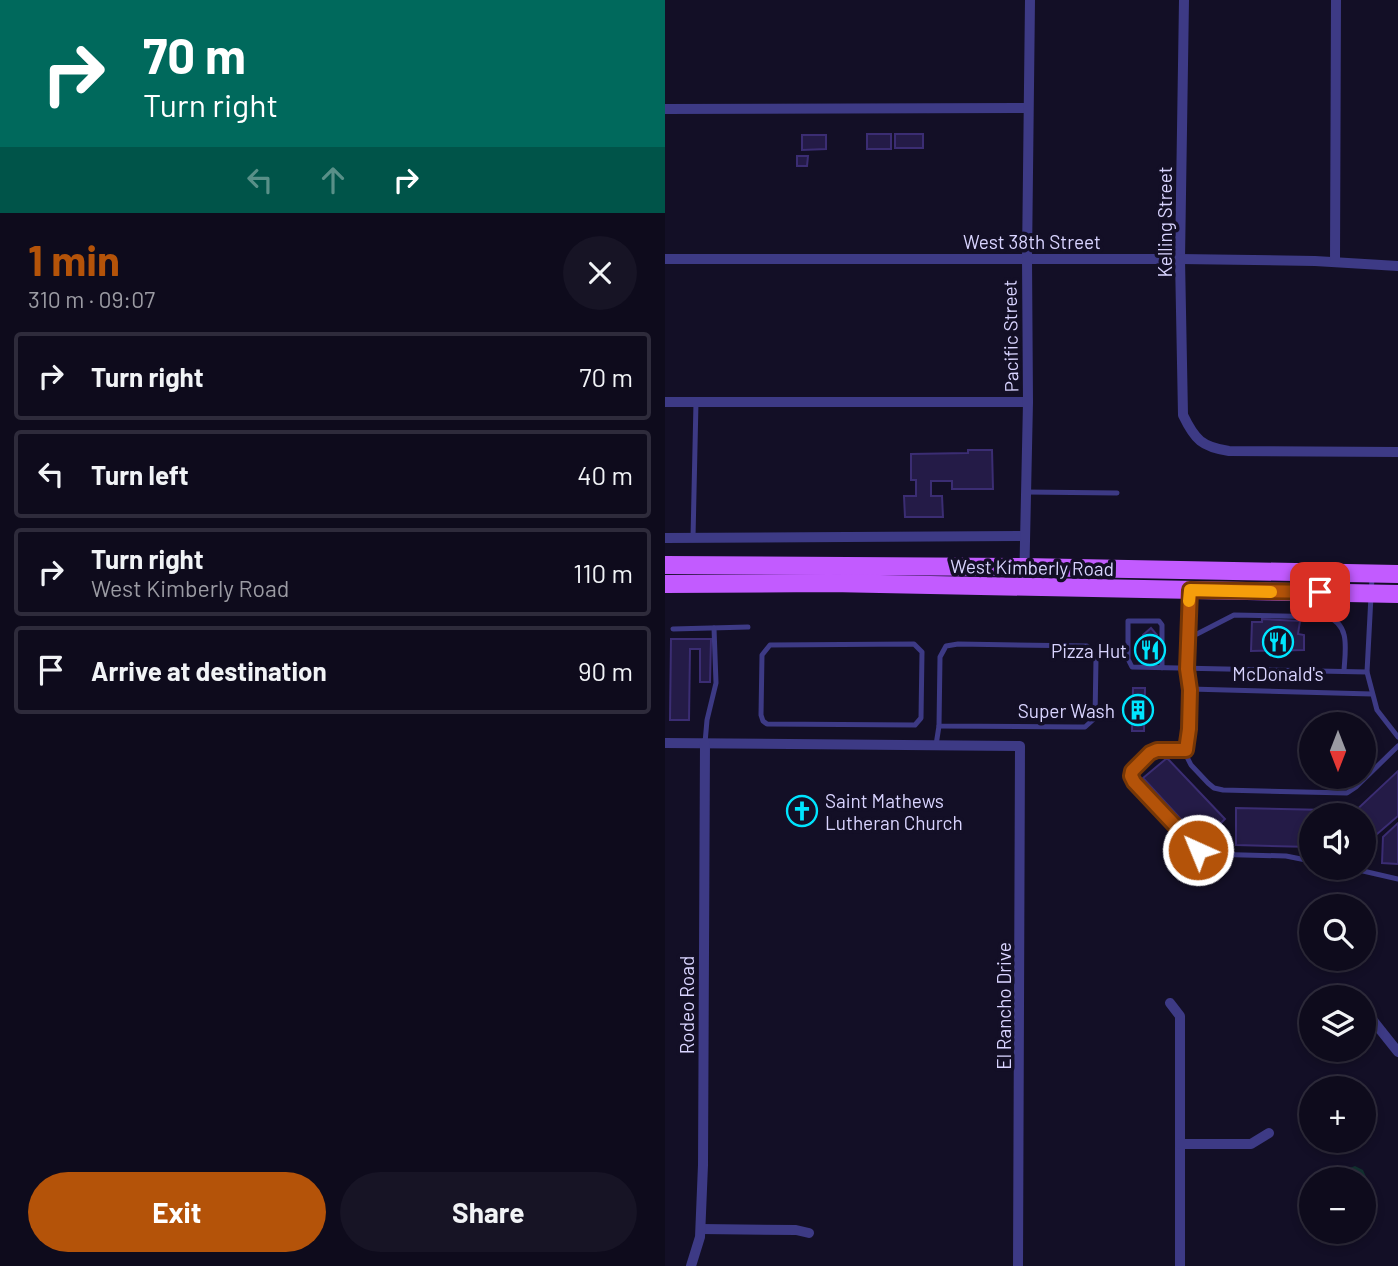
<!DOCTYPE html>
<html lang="en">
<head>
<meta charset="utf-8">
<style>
  :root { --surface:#0e0b1c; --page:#171425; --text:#f1f3f6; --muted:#9b9ba3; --line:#2e2b3b; --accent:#b45309 }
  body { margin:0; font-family:Barlow,sans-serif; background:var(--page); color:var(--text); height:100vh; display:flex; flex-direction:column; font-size:26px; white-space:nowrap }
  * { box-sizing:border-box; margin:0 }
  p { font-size:23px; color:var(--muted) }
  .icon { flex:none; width:38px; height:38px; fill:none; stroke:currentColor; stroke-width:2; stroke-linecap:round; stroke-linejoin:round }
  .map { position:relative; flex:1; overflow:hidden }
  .panel { display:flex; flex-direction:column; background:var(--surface); width:665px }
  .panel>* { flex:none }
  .hud { background:#00695c; color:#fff; overflow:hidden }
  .needle { width:46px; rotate:180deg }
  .tools { position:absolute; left:634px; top:712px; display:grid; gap:14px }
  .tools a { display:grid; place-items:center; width:77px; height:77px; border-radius:50%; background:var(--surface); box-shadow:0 4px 10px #0003,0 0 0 2px var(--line); font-size:35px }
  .pin { position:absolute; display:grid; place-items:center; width:60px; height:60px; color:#fff; margin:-30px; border-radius:14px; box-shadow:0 4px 10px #0006 }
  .me { position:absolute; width:77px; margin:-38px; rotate:316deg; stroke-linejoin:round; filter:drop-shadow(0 0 5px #0008) }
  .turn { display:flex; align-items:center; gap:24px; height:147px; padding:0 28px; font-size:32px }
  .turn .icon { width:91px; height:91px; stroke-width:2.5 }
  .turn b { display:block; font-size:49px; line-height:60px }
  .lanes { display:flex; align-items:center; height:66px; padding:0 28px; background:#0003; justify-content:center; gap:35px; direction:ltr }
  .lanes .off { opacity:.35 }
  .round { display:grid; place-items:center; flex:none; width:74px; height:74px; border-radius:37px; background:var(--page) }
  .summary { display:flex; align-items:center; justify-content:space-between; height:119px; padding:0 28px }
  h1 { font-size:42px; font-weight:700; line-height:52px; color:var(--accent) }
  .button { display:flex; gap:14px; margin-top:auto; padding:14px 28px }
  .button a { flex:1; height:80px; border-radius:42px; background:var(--accent); color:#fff; font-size:28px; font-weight:700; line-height:80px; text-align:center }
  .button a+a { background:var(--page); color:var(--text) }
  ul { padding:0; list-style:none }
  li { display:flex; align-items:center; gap:21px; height:88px; margin:0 14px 10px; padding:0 14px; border:4px solid var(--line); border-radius:7px }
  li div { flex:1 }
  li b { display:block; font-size:26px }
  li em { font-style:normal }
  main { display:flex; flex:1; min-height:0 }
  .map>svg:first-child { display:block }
  .green { fill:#12302f }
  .building { fill:#241b47; stroke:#3b2d73; stroke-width:2 }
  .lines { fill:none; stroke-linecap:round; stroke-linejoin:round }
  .service { stroke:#3d3a85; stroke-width:5 }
  .minor { stroke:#3d3a85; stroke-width:10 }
  .primary { stroke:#c25bff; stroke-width:18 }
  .route-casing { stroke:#753606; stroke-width:18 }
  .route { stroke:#b45309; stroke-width:12 }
  .slow { stroke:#f59e0b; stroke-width:12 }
  .labels { text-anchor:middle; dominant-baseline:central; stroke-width:7; stroke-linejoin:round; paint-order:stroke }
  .street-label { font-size:19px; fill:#d9d4ff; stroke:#130f26 }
  .poi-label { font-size:19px; fill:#d9d4ff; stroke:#130f26; text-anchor:end }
</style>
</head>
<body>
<main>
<section class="panel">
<div class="hud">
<div class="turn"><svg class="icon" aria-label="right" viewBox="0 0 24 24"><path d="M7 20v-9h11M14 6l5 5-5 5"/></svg><div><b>70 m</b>Turn right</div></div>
<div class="lanes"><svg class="icon off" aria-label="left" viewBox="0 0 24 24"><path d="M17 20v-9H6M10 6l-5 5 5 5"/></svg><svg class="icon off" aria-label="ahead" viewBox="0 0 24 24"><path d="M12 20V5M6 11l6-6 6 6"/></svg><svg class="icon" aria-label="right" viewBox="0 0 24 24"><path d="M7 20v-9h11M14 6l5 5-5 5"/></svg></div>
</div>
<div class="summary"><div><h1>1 min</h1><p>310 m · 09:07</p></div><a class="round"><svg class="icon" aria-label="close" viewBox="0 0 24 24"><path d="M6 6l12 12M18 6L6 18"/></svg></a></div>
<ul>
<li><svg class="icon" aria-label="right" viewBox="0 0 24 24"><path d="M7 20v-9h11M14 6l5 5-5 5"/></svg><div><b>Turn right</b></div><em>70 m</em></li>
<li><svg class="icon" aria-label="left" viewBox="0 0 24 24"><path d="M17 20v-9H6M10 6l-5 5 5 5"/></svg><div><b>Turn left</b></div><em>40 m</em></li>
<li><svg class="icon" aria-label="right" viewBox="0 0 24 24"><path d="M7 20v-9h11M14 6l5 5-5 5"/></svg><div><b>Turn right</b><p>West Kimberly Road</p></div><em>110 m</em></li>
<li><svg class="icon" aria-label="arrive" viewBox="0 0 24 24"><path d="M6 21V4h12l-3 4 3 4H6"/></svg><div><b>Arrive at destination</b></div><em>90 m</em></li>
</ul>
<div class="button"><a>Exit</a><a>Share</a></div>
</section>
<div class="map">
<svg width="733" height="1266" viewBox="0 0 733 1266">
  <rect width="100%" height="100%" fill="#130f26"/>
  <!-- green -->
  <path class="green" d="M690,1166l8,4 4,9h-21l1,-10z"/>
  <!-- building -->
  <g class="building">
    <rect x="202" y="134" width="24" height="15"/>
    <rect x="230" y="134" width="28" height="14"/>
    <path d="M137,135h24v14l-24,1z"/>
    <path d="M132,156h11l-1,10h-10z"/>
    <path d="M303,450h24l1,39h-41v-8h-21v15h11l1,21h-38l-1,-21h12v-16h-5v-26l57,-1z"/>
    <path d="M597,619l38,2 -2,13 6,1v15l-53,1 1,-29h10z"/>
    <path d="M486,628l6,7v5l-2,18h-3v4h-4v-5h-4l-1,-22z"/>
    <path d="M6,639h40l-1,43h-10v-33h-10l-1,71h-19z"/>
    <path d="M468,688h12l-1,43h-12z"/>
    <path d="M502,758l58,61 -23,23 -59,-64z"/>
    <path d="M733,771v45l-29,25 -6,-5v-20h-13z"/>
    <path d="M571,808l92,2v6h-17v31l-75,-2z"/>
    <path d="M733,823v41l-16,-1 1,-26z"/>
  </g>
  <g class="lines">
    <!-- service -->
    <g class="service">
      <path d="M361,492l91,1"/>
      <path d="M28,538l3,-136"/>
      <path d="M707,577l-5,95 10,38 21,27"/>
      <path d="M525,594l-3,75 3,20 -1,40 -2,28 4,8 17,18 6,5 9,2 124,3 9,-6 42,-41"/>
      <path d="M8,629l75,-2"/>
      <path d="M523,633l9,1 37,-19 93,2c24,7 18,34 17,54"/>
      <path d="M249,644l8,8 -1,66 -6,7 -148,-1 -4,-3 -2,-6 1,-60 8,-10z"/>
      <path d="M293,644l129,2 6,6 3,7 -1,59 -10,9h-7l-139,-1 1,-69 6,-11z"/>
      <path d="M497,668v-43l-3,-4h-31v38l4,8 235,5"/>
      <path d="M525,689l182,5"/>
      <path d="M40,743l2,-23 9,-37 -2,-55"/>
      <path d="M271,745l3,-19"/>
      <path d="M521,750h-29l-7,3 -18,17 -1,6 3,6 64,68 8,4 80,2 25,5"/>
      <path d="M685,868l48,11"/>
    </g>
    <!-- minor -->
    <g class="minor">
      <path d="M519,0l-4,259 3,156c12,25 19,32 46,36l169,1"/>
      <path d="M0,109l363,-1"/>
      <path d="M0,259h515l135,2 83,5"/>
      <path d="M670,262l1,-262"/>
      <path d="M0,402h363"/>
      <path d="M0,538l359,-2"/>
      <path d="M359,588l4,-186 -1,-143 3,-259"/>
      <path d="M0,743l355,3 -2,520"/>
      <path d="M505,1003l10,13v250"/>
      <path d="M698,1008l35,44"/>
      <path d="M515,1144h71l18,-11"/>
      <path d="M36,1229l95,1 13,3"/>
      <path d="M26,1266l9,-29 3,-72 2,-422"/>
    </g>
    <!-- primary -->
    <g class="primary">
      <path d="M0,565l359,2 374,7"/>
      <path d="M0,584l165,-1 568,11"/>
    </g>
  </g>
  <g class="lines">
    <!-- route casing -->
    <g class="route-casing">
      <path id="route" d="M533,850l-64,-68 -3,-6 1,-5 18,-18 7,-3h29l3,-21 1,-39 -3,-21 3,-79 130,2"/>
    </g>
    <!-- route -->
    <use href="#route" class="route"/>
    <!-- slow -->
    <path class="slow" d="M524,601l1,-11 81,2"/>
  </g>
  <!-- icons -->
  <defs>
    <g id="restaurant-ring" transform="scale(1.575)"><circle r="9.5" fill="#130f26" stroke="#00e5ff" stroke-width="1.5"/><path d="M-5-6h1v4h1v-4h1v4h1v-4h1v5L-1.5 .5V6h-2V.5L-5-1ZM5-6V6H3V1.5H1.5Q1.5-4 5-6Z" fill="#00e5ff"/></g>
    <g id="building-ring" transform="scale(1.575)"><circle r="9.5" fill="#130f26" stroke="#00e5ff" stroke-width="1.5"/><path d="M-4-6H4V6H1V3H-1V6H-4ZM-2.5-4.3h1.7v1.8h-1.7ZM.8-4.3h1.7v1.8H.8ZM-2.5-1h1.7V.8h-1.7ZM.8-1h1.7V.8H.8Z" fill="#00e5ff"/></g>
    <g id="church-ring" transform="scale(1.575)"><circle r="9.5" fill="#130f26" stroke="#00e5ff" stroke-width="1.5"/><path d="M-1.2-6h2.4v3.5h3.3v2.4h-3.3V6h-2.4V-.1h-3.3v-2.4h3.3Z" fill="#00e5ff"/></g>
  </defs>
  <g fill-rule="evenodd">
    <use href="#restaurant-ring" x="613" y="642"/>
    <use href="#restaurant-ring" x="485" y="650"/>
    <use href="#building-ring" x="473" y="710"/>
    <use href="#church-ring" x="137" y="811"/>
  </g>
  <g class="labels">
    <!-- street labels -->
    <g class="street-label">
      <text transform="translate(499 222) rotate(-90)">Kelling Street</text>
      <text x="367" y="241">West 38th Street</text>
      <text transform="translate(345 336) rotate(-91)">Pacific Street</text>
      <text transform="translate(367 567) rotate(1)">West Kimberly Road</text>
      <text transform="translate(21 1005) rotate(-90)">Rodeo Road</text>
      <text transform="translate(338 1006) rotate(-90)">El Rancho Drive</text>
    </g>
    <!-- poi labels -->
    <g class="poi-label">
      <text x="462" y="650">Pizza Hut</text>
      <text x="613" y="673" text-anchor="middle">McDonald's</text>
      <text x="450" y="710">Super Wash</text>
      <text x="160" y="800" text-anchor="start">Saint Mathews<tspan x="160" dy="22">Lutheran Church</tspan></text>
    </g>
  </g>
</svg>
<div class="tools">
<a><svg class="needle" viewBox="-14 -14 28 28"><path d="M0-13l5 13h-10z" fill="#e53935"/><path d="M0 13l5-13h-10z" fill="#9b9ba3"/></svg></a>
<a><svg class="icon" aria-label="sound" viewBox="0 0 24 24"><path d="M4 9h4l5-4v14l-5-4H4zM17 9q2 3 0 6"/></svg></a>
<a><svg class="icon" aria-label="search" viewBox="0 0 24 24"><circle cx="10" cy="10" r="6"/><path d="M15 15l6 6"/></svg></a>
<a><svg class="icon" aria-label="layers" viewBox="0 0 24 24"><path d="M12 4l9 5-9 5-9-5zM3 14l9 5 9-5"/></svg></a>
<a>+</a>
<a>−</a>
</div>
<div class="pin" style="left:655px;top:592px;background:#d93025"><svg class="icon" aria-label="arrive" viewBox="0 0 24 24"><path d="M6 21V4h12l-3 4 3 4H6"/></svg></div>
<svg class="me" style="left:533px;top:850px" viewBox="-20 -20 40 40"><circle r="17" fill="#b45309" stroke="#fff" stroke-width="3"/><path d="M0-11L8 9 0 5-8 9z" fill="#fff"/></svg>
</div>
</main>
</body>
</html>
